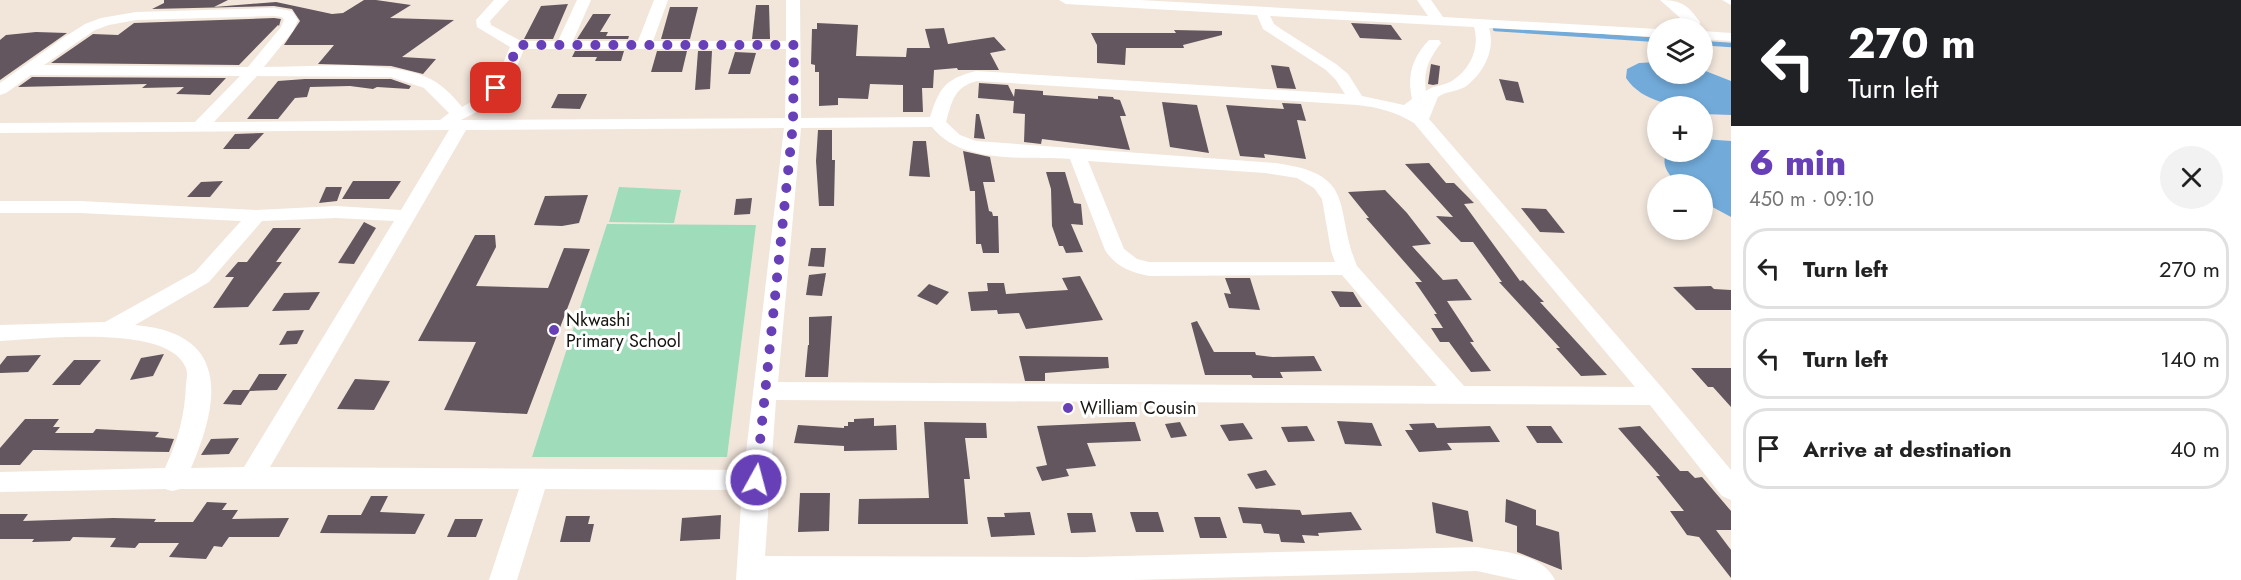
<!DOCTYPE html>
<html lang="en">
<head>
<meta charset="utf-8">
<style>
  :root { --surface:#fff; --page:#f2f2f2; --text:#222; --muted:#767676; --line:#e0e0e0; --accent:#673fb7 }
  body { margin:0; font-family:Jost,sans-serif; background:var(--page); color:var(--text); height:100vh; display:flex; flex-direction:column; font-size:22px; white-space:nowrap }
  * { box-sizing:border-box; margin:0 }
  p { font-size:20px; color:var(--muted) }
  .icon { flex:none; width:33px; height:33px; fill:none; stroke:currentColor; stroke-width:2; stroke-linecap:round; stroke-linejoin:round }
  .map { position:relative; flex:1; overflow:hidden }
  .sheet { display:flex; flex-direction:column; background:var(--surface); width:510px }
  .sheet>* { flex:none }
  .top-card { background:#202124; color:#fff; overflow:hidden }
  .tools { position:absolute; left:1647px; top:18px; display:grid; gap:12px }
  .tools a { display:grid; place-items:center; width:66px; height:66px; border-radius:50%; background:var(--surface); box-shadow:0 3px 9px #0003; font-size:30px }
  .pin { position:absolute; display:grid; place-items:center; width:51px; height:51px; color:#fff; margin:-26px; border-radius:12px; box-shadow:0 3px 9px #0006 }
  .me { position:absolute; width:66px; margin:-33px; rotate:7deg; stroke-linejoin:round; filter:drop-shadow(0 0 4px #0008) }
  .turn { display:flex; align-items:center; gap:21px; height:126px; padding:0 18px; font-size:27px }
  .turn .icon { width:78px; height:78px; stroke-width:2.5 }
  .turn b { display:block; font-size:42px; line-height:51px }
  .round { display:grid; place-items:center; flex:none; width:63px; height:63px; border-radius:32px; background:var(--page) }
  .summary { display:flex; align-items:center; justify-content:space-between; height:102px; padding:0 18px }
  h1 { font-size:36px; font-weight:800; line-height:45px; color:var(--accent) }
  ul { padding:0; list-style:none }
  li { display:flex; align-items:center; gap:18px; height:81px; margin:0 12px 9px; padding:0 6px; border:3px solid var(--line); border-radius:24px }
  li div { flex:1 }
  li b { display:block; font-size:22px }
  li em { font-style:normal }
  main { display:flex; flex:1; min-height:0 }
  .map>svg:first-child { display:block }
  .green { fill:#9fdcba }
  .water { fill:#72abda }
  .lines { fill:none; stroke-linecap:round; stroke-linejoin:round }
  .stream { stroke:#72abda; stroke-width:4.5 }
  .building { fill:#63565e }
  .minor { fill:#fff; fill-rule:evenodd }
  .route { stroke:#673fb7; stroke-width:10; stroke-dasharray:0 18 }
  .poi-dot { fill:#673fb7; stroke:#fff; stroke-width:2 }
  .labels { text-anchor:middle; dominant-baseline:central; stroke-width:6; stroke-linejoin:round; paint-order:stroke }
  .poi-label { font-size:18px; fill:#17130f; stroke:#fff; text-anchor:start }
</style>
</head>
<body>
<main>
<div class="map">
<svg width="1731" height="580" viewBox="0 0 1731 580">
  <rect width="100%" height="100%" fill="#f2e6db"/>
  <!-- green -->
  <g class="green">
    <path d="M619,187l62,3 -7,33 -65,-1z"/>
    <path d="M607,224l149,1 -29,232h-195z"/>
  </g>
  <!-- water -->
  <g class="water">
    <path d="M1657,62l1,12h44l1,-4 28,11v34l-28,-1 -1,-8c-28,0 -59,-3 -76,-28l1,-9 12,-6z"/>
    <path d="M1703,139l28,2v76l-28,-15 -1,-18h-24c-9,-9 -18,-19 -11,-32h35z"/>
  </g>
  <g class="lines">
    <!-- stream -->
    <g class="stream">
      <path d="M1495,29l163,11"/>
      <path d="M1702,43l29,2"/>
    </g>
  </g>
  <!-- building -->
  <g class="building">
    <path d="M164,0h64l-14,7 62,-5 56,12 11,-1 21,-13h12l35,5 -21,13 64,2 -52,37 34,2 -13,15 -32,-8 -73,-2 16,-19h-50l16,-24 -8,-12 -18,-3 -122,3 12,-6z"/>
    <path d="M568,4l-15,35h-29l17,-33z"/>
    <path d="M756,5h13l1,34h-18z"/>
    <path d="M670,7h28l-8,32h-29z"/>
    <path d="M593,14h18l-11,18h8l-2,4h23l-1,3h-51z"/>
    <path d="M274,18l7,1 -2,7 -1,-1 -39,40 -188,-2 42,-29 25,1 16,-12z"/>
    <path d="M817,23l41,2 -2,31 50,1 1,-9h23l-5,-19 19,-1 4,16 46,-7 12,13 -16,3 9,17h-41l-1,-2 -23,2 -1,18h-11l1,24h-20v-27l-33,-1 -2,15 -30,-1v7l-19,1v-34h-4v-7l-4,-1 1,-35h5z"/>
    <path d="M1351,23l40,2 11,15 -42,-2z"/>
    <path d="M1174,30l48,1v4l-39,10 1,3h-58l-1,17 -28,-2v-18l-6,-12h85z"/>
    <path d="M36,32l31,1 -67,47v-40l6,-5z"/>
    <path d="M575,51h49l-3,10h-26l2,-4h-25z"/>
    <path d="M657,51h30l-5,21h-31z"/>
    <path d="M698,51h14l-2,38 -15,1z"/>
    <path d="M735,52l21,1 -6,21h-22z"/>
    <path d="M1431,64l9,2 -2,18 -5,1 -5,-1z"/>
    <path d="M1271,65l18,2 7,22 -19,-1z"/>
    <path d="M32,77l194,1 -16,17 -34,-1 8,-7 -42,1 5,-4 -129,3z"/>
    <path d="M305,79h86l20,7 -2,3 -32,-2 -4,2 -23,-3 -40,1 -3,10 -12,1 -17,21h-31l31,-38z"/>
    <path d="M1499,79l19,3 6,21 -18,-3z"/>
    <path d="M979,83l29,2 6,12 1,-8 28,2v4l55,4v-3l15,1 1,2 6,1 6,16h-6l10,34 -88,-11 -1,5 -17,-2 1,-28 -12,-1 1,-12 -36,-3z"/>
    <path d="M558,94h29l-7,15 -29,-1z"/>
    <path d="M1162,102l35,3 12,48 -39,-6z"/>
    <path d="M1282,103l19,1 5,17 -9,-1 9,39 -42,-5 1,4 -25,-2 -14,-51 58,4z"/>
    <path d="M976,114h3l6,25 -11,-1z"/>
    <path d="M818,130h14v30h3l-1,46h-15l-3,-45z"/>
    <path d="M264,133l-15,16h-26l12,-15z"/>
    <path d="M913,141h13l4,36 -21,-1z"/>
    <path d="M963,151l27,6 5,25h-12l6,29 3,1 1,4h5l1,37h-16l-2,-9h-5l-1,-53h-5z"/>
    <path d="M1429,163l17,20h8l20,20 -10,1 56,77 3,-1 21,22h-4l67,73 -26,1 -25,-28h4l-61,-66h3l-29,-40h-12l-25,-26 17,1 -48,-53z"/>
    <path d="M1046,172h19l9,31 7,1 2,21 -12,-1 12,28 -17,1 -3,-7h-4l-7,-20 -1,-37z"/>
    <path d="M223,181l-13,16h-23l14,-15z"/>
    <path d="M353,181h48l-12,18h-47z"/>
    <path d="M326,187h16l-5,14 -18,2z"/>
    <path d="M1385,190l22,23 24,31 -19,2 31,34 14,-1 15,21 -25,1 27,41h-4l21,29 -20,1 -22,-30h-9l-9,-14h12l-9,-14h3l-22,-32h7l-56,-64h3l-21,-26z"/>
    <path d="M588,195l-9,28 -17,3 -28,-1 11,-29z"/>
    <path d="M752,198l-2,16 -16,1 2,-16z"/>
    <path d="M1521,208l25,1 19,24 -25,-1z"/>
    <path d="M364,222l12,6 -22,36 -16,-1z"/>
    <path d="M273,228h28l-25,34h6l-34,45 -35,1 21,-31h-9l13,-15h9z"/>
    <path d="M475,235h20l1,12 -20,39 72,2 16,-40 26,1 -63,165 -83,-4 32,-68 -58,-1z"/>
    <path d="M811,248h15l-2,19 -16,-1z"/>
    <path d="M826,273l-4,23 -16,-1 3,-20z"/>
    <path d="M1080,276l23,44 -77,9 -7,-16 -21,1 -1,-4 -26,1 -3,-19 20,-1 -1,-8h17l2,11 62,-4 -6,-12z"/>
    <path d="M1225,278h25l10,32 -31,-2 -5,-15 7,1z"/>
    <path d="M929,284l20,8 -12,13 -20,-9z"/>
    <path d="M1711,286l3,3 17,1v20h-35l-23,-23z"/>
    <path d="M1331,291l22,1 9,15h-22z"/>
    <path d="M320,292l-11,18 -37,1 12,-18z"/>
    <path d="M832,316l-4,61h-23l3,-32h1v-28z"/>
    <path d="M1197,321l17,31h41l1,3 17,2 41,-1 8,15 -42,1 3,6h-30l-2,-3h-46l-14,-52z"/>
    <path d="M304,330l-7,14 -18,1 8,-14z"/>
    <path d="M164,354l-11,22 -23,4 11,-22z"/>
    <path d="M41,355l-13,17 -28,1v-8l7,-9z"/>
    <path d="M1019,356l89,1 1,11 -64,5v8h-20z"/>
    <path d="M74,360h27l-21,25h-28z"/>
    <path d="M1691,368h40v39l-18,-20h-5z"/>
    <path d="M259,374h28l-10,16 -27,1 -9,14 -18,-1 10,-14h16z"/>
    <path d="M355,379l35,2 -16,29 -37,-1z"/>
    <path d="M874,418v8l22,-1 1,25 -53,1v-5l-50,-3 4,-18 46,3v-2h4v-4h6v-3z"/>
    <path d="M25,419h34l-6,8h7l-5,6h38l3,-4 63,3 -4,5 19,2 -5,13 -128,-2h-8l-13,15h-20v-17z"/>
    <path d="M1337,421l35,2 10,23 -37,-2z"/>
    <path d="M924,422l62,1 1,15h-22l5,41h-6l4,45h-110l1,-25 70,-1z"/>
    <path d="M1128,422h7l6,19 -54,2 9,23 -30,3 3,7 -27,5 -6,-14 11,-2 -10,-39z"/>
    <path d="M1180,422l7,14 -16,2 -6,-14z"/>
    <path d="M1243,423l10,16 -24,2 -9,-16z"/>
    <path d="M1434,423l3,5 53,-2 10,16 -53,1 5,7 -33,2 -14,-22h8l-4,-6z"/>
    <path d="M1307,426l8,15 -27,1 -7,-15z"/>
    <path d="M1526,426h25l12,17h-26z"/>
    <path d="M1640,426l40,45h8l7,7 7,-1 29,34v19h-15l15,20v28l-32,-41 -12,-2 -17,-24h14l-28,-35h4l-42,-48z"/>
    <path d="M239,438l-10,16 -28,1 10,-16z"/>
    <path d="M1266,470l10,15 -20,4 -9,-15z"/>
    <path d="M800,493h30l-1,38 -31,1z"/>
    <path d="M371,496h17l-8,16 45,2 -10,20 -95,-1 8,-18h33z"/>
    <path d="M1506,499l30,11v15l23,7 3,38 -45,-18v-26l-12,-4z"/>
    <path d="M207,502l20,1 -5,7h16l-6,9 57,-1 -10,19h-50l-7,10 -8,-1 -8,13 -37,-2 10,-14h-40l-4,5 -25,-1 6,-9 -43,-1 -3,4 -38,1 2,-3h-34v-25h28l-5,7 90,-3 43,1 -2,3h39z"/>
    <path d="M1432,502l36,9 5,31 -37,-9z"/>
    <path d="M1238,507l62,3 2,5 49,-3 11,18 -44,3 1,3 -17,-1 3,8 -24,-1 -2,-8 -15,-1 -3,-9 -18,-1z"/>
    <path d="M1030,512l5,23 -44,2 -4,-20h18l-1,-4z"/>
    <path d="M1130,512h28l6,20h-28z"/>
    <path d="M1067,513h25l4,19 -25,1z"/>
    <path d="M721,515l-1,24 -40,2 2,-23z"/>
    <path d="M566,516h24l-2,8h6l-4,18h-30z"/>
    <path d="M1194,517h26l7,21h-27z"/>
    <path d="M455,519h28l-7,18h-29z"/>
  </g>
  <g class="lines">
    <!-- minor -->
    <g class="minor">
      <path d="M494,0h15l-19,21 1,4 30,16h37l19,-41h14l-18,41h65l16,-41h14l-15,41h133v-41h14l1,118 129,-1c10,-30 15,-38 46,-46l369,23 -9,-14 -10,-10 -63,-41 -6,-14 -191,-11 -7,-4h81l288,16 -11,-16h14l12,17 215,12v8l-169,-9c7,22 -6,46 -24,59 -9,5 -19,4 -27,10l-9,22 235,271 67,80v30l-9,-4 -72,-91 -874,-5 -11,156 320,1 392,-10c26,5 65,6 78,33h-37l-41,-9 -344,9h-397l6,-90 -197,-1 -28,91h-28l30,-91h-339l-8,2 -7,-2 -165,3v-20l165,-4c13,-28 20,-53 21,-84 1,-6 2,-13 -1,-18 -19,-42 -145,-27 -185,-25v-16l105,-3 90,-50 46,-51 -161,-8h-80v-12h80l176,9 80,-4 65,4 48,-80 -449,3v-10l195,-1 45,-46 -209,-1 -25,18 -6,2v-12l63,-45 22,-14 16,-6 35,-6 138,-4 18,3 6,9 -5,11 -29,36c45,0 123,-7 162,10 15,6 26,18 36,30 31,-16 35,-30 48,-60l-33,-20 -1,-7zM274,16l8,1 2,3 -3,7 -33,40 -204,-2 51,-35 14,-5 27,-5zM1270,16l204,11c6,20 -3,42 -22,54 -8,5 -18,4 -26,10 -3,-21 3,-32 15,-48l-2,-3h-10c-17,18 -22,35 -17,59l-8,6 -42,-9 -14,-22 -12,-10 -55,-35 -7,-5zM524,49h262l-1,69 -324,2 33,-17 19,-27zM257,76l134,1 33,11 25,25 -9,7 -226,2zM977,81l380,24c21,2 39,7 57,18l221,264 -171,-1 -107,-120c-24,-58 2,-92 -82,-103l-299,-22 -16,-6 -14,-13c6,-21 8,-35 31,-41zM932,127c30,38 94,29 138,32l35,91c11,17 25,22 44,26l193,-1 95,111 -659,-4 23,-254zM784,128l-40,342 -474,-3 196,-337zM1088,161l177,12 32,5 17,10 8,11 9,52 4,11h-186l-12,-3 -13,-10zM336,218l58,3 -150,246 -53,1c30,-69 38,-135 -56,-143l74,-43 53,-61z"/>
      <path d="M1660,0c21,0 28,5 40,22l-1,6h-14l1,-5z"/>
      <path d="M1722,0h9v5z"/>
      <path d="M1702,31l29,2v8l-29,-2z"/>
    </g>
  </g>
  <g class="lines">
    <!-- route -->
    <path class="route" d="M496,88l9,-12 13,-31h276l-1,79 -37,356"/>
  </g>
  <!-- markers -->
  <g class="poi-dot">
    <circle cx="554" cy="330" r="6"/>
    <circle cx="1068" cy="408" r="6"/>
  </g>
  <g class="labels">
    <!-- poi labels -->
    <g class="poi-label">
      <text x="566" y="320">Nkwashi<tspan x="566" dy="21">Primary School</tspan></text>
      <text x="1080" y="408">William Cousin</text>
    </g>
  </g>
</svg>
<div class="tools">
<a><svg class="icon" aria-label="layers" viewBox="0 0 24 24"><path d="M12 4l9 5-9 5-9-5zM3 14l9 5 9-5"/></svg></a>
<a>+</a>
<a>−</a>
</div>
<div class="pin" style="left:496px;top:88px;background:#d93025"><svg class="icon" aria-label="arrive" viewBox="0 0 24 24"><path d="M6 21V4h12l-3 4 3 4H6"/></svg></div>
<svg class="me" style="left:756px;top:480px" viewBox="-20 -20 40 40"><circle r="17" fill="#673fb7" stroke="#fff" stroke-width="3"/><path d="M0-11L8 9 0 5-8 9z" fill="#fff"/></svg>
</div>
<section class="sheet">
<div class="top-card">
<div class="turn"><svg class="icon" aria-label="left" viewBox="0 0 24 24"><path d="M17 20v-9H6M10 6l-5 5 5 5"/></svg><div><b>270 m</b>Turn left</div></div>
</div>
<div class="summary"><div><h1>6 min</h1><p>450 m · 09:10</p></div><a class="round"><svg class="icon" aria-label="close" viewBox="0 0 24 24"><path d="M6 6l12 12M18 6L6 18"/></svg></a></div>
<ul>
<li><svg class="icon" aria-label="left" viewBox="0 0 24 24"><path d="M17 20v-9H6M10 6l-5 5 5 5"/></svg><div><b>Turn left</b></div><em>270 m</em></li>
<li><svg class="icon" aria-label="left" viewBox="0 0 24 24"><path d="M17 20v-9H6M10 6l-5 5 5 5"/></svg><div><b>Turn left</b></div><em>140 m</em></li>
<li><svg class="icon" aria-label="arrive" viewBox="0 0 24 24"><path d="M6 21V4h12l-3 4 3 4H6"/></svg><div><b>Arrive at destination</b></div><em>40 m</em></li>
</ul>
</section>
</main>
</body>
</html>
